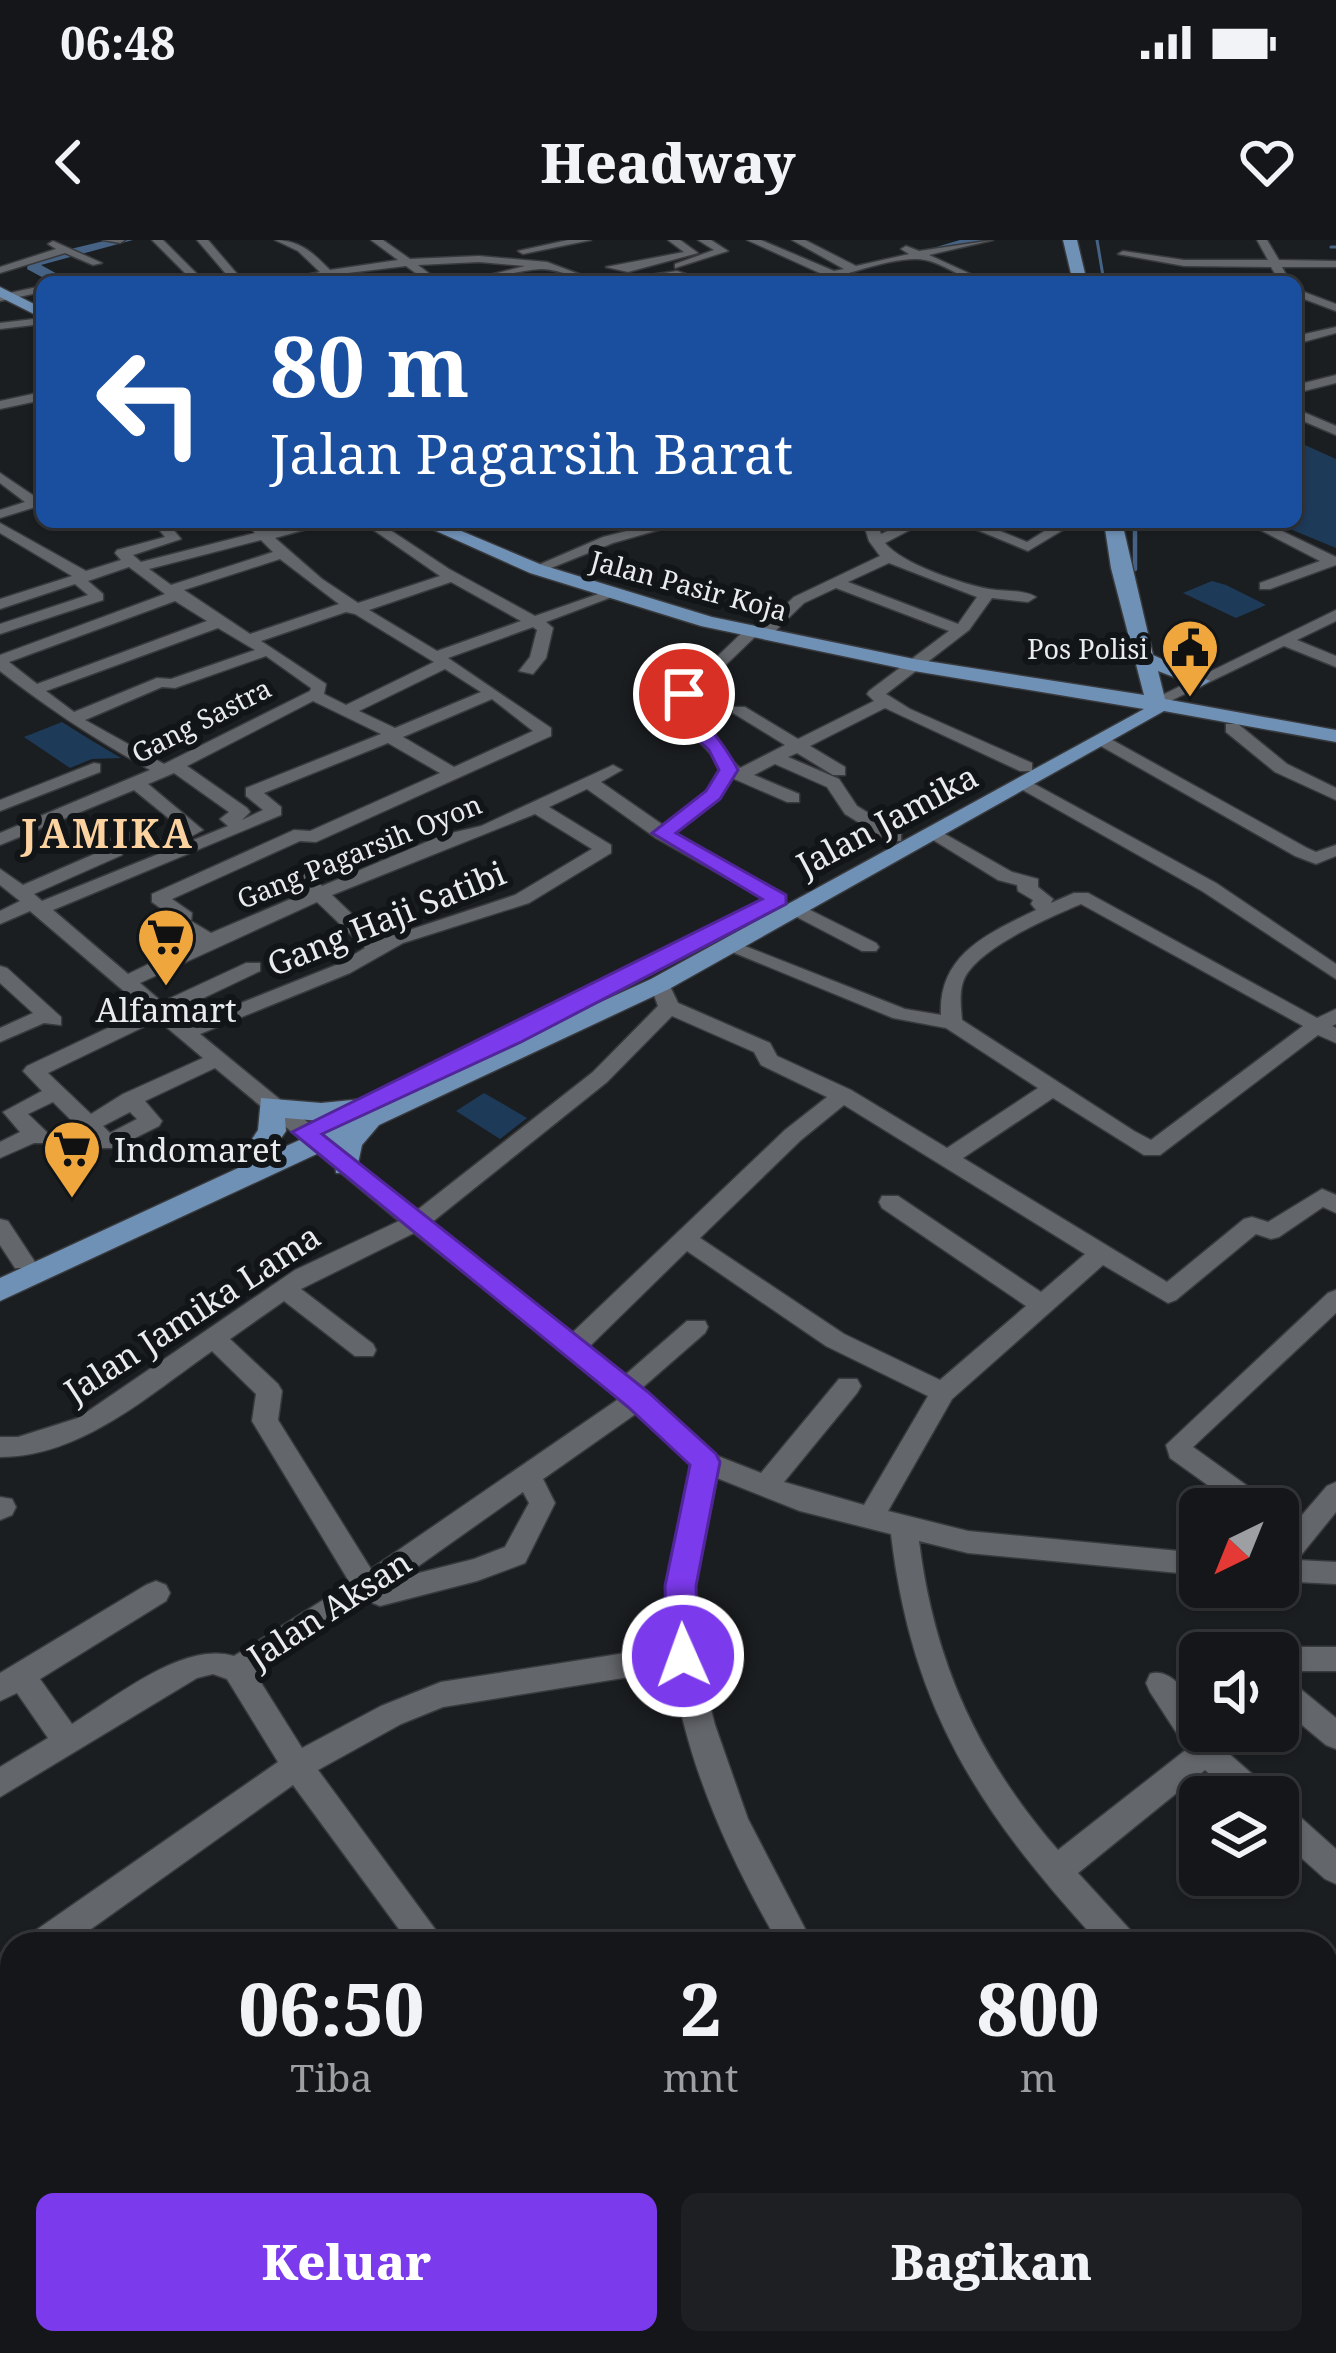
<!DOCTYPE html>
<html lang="id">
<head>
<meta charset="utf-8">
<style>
  :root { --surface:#141619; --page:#1d1f22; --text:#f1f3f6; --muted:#9d9fa2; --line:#333538; --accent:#7c3aed }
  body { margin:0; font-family:"Noto Serif",serif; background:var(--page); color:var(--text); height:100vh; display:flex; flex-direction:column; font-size:45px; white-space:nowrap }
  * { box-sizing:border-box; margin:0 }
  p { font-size:39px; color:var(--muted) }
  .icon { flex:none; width:66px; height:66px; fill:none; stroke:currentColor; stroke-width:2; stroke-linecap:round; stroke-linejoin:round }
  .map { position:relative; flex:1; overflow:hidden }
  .sheet { position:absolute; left:0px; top:1692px; width:1338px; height:423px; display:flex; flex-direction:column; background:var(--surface); border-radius:36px 36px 0 0; box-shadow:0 3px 9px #0004,0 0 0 3px var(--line) }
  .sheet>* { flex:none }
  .hud { position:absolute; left:36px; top:36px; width:1266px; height:252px; border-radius:18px; box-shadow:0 3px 9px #0004,0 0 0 3px var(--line); background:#1a4fa0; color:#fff; overflow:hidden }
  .needle { width:78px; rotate:223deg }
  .fabs { position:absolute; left:1179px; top:1248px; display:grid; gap:24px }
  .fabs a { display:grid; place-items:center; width:120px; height:120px; border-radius:18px; background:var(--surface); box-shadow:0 3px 9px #0004,0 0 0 3px var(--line); font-size:60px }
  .pin { position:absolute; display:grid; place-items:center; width:102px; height:102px; color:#fff; margin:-51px; border:6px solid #fff; border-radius:50%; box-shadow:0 3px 12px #0007 }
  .me { position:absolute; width:132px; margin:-66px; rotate:358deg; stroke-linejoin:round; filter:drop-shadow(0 0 9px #0008) }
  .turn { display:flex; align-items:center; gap:42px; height:252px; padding:0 36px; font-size:54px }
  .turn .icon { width:156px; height:156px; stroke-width:2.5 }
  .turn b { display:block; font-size:84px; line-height:102px }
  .eta { display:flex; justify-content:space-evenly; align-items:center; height:204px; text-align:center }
  .eta b { font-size:72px; font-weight:800; line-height:84px }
  .action { display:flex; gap:24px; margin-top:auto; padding:24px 36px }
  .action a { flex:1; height:138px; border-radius:18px; background:var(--accent); color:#fff; font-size:48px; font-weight:800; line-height:138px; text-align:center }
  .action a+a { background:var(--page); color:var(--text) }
  .status { display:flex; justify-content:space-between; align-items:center; height:84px; padding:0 60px; background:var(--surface); direction:ltr }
  .status svg { height:33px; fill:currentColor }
  header { display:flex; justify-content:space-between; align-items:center; height:156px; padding:0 36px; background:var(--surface); font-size:54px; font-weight:800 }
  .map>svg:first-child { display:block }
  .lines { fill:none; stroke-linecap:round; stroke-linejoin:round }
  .stream-far1 { stroke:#466385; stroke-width:3 }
  .stream { stroke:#466385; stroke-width:4.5 }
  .river { fill:#466385; fill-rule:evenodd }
  .building { fill:#1e3a59 }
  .minor-casing { stroke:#383a3d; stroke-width:3 }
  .major-casing { stroke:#383a3d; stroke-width:3 }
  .minor { fill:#63666a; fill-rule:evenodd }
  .major { fill:#7091b6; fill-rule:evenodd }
  .route { fill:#7c3aed; stroke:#51269a; stroke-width:3 }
  .labels { text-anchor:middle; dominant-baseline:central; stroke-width:12; stroke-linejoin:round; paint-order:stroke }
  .far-street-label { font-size:27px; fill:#e9ebed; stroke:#121518 }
  .far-poi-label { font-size:27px; fill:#e9ebed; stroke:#121518; text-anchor:end }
  .street-label { font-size:33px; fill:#e9ebed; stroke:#121518 }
  .poi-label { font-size:33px; fill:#e9ebed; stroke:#121518 }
  .far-district-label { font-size:39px; font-weight:bold; letter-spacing:3px; fill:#fcd3a0; stroke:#121518 }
</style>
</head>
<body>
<div class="status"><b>06:48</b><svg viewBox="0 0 49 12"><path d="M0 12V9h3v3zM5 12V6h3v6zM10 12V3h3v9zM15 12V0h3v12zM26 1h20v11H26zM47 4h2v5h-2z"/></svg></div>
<header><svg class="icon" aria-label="back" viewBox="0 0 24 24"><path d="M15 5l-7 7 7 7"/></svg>Headway<svg class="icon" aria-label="heart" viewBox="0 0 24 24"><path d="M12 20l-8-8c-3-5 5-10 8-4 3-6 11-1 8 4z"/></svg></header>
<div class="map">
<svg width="1336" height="2113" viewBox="0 0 1336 2113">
  <rect width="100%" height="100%" fill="#1b1e21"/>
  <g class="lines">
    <!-- stream-far1 -->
    <g class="stream-far1">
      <path d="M1097,0l7,42"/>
      <path d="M1331,7h5"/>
    </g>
    <!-- stream -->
    <path class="stream" d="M1135,282v47"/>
    <!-- river -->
    <g class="river">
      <path d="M108,0h25l-92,25 31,17h-21l-24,-13 2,-10z"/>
      <path d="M960,0h25l-69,19 -7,-4z"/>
    </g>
  </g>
  <!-- building -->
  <g class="building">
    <path d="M1296,201l40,18v89l-63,-26h23z"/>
    <path d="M1212,341l14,4 40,20 -30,13 -53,-25z"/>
    <path d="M62,482l27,17 32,19 -29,1 -22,9 -46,-31z"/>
    <path d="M484,853l43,25 -27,21 -44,-28z"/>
  </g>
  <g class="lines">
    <!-- minor casing -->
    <g class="minor-casing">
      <g id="minor">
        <path d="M103,0h22l-5,3z"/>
        <path d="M152,0h11l42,42h-11z"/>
        <path d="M197,0h11l36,42h-11z"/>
        <path d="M275,0c25,0 38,13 55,30l68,-10 -27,-20h12l27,19 69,-3 68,6 53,20c-20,0 -38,-13 -59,-13 -26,1 -52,13 -79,13l63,-16 -46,-4 -61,3 22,17h-12l-22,-16 -133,16 47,-10 -22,-21z"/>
        <path d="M568,0h23l-68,14 -5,-3z"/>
        <path d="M668,0h12l18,13 -70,19 -22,-5 78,-15z"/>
        <path d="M698,0h13l17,11 -53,17v-4l39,-14z"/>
        <path d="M747,0h14l73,31 10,-2 -52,-29h13l51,26 53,-12 -8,-5 5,-3 13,5 74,-11 -64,15 59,27c-26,0 -47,-23 -72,-23 -36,0 -80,23 -121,23l27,-8z"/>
        <path d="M1257,0h10l12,20 57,1v6h-54l8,15h-10l-9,-15 -87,-1 -66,-12 5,-3 61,9h84z"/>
        <path d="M53,1l49,22 -9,2 -28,-12 -65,20v-6l56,-18 -8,-5z"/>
        <path d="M677,31l31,11 -71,-5z"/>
        <path d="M119,36l4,1 3,5h-10l-2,-3z"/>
        <path d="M762,36l9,6h-12l-2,-3z"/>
        <path d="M42,46v6l-42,9v-6z"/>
        <path d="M1296,49l40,15v7l-40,-15z"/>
        <path d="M42,78v6l-42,5v-6z"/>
        <path d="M1336,87v6l-40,11v-8z"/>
        <path d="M1336,135v8l-40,10v-8z"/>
        <path d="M42,152v8l-42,9v-8z"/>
        <path d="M1296,169l40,17v9l-40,-17z"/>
        <path d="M0,233l37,25 5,-1v8l-42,13v-8l25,-8 -25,-19z"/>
        <path d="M153,282h14l14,17 -48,16 8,7 114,-29 -10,-11h15l8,9 39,-9h25l-57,16 47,41 36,24 82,-27 -78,-54h16l71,47 86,47 69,-24 13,3 -71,27 7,6 -7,30 -13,16 -14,-3 11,-14 7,-27 -4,-3 -85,31 103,70v8l-235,106 -16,-1 -128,58 20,14 -1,8 20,12 96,-41 -17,-18 2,-4h14l16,16 121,-51 38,-9 132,-61 9,5 -21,12 62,43 43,-33 13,-22 -7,-15 -26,-27 -13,-29 74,-71 12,2 35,-33 86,-41 -11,-15 -6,-19h14l4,12 26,-12h18l-40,21c17,21 77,41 104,46 16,3 33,0 47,8l-8,5 -36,-4 -23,32 -83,64 24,15 122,54v8h-12l-135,-63 -75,38 35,21v8h-12l-36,-22 -9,4 51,22 18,27 44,27v8h-12l-44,-27 -18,-27 -52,-23 -21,11 45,19v8h-12l-55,-24 -13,21 -44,34 110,62v8h-14l-115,-65 -69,-49 -38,18 62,38v8l-82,50 -126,40 -53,30 -150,61 216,177 177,-139 65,-66 -8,-22 10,-6 7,2 11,23 92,40 7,13 74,34 96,58 91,-60 -92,-60 -53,-10 -173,-71 3,-4h14l168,66 36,6c-3,-61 48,-82 95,-105l-5,-6 2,-4 -15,-9 -1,-6 -19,-5 -68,-42 -3,-4 9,-5 76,43 26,7v8l15,12 -2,4 23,-10h14l229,125 19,-9v15l-4,2 4,2v15l-18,-8 -158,120h-16l-91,-57 -90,60 204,124 77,-63 8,-2 16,5 54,-33 14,6v18l-13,-6 -44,30 -8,2 -15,-5 -80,66 -8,3 -65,-38 -151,134 -64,112 80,20 232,22v22l-232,-22 -49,-12c15,121 59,217 139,309l129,-101 -37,-57 -4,-9 4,-9c25,-9 50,35 50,57h46l-19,21 40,35 4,10h-36l-30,-27 -127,103 55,60 5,11h-38c-118,-129 -188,-231 -209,-410l-91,-23 -83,-33 -22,111 8,89 12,47 33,94 65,125h-34c-48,-83 -92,-178 -106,-274l-230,37 -42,17 -83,46 128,174h-36l-117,-159 -223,159h-43l5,-11 246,-171 -51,-83 -14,-5 -16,4 -197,119v-30l48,-29 -31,-45 -17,8v-28l146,-88 10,-4 10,4 4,8 -4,8 -126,78 32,45c44,-27 111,-83 162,-68l116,-73 -98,-162 4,-27 -44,-43c-63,44 -131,106 -212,106v-20h18l60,-19 217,-148 104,-49 -184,-153 -70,33 17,20 -3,5 -44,22h-16l-46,-46 -25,12 25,24 -3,5h-16l-34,15v-16l20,-10 -17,-20 39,-21 -19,-20 4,-5 119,-56 -116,-99 -30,13v-13l20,-10 -20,-16v-16l23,16 83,-36v-9l30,-10 9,5 -23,11v9l-88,39 8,7 186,-75 -8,-7 9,-7 -55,-39 -26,11 55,46 -35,19h-12l-3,-4 29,-16 -48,-39 -134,55v-12l150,-63c-55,-31 -100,-60 -150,-99v-16l165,-61 -36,-27 -41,14 15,13v6l-103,34v-10l88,-29 -13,-11 -75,25v-10l72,-23 -72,-43v-10l86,48 35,-11 -6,-7 2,-3 48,-13zM261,300l12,12 -102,33 -22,-16zM280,319l59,45 -89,30 -66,-44zM889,323l88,34 -19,27 -110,-42zM451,342l70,39 -84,30 -68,-41zM836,348l113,43 -80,60 -2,3 7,7 -76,38 -53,-32h-12v6l52,32 -45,23c-10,-9 -37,-36 -42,-49 -3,-6 -4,-13 -8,-20l67,-64 12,2 35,-34zM175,361l32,20 -170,63 -28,-22zM346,372l9,2 79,48 -88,43 -22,-11 2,-10 -65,-43zM218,388l37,22 -84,29 -14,-1 -83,34 -28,-21zM266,416l45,32 -1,3 -146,73 -79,-44 77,-33 13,1zM445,429l36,23 -86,36 -36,-17zM492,459l41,32 -79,36 -51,-30zM313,461l68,33 -135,54v8l17,14 -21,10 8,-8 -3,-4 -60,-42zM388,503l52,30 -130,58 -16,-1 -142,64v8l21,15 -4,5 27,19 -68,33 -75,-64 228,-95v-8l-17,-14zM535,574l57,35 -77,46 -136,45 -47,-45zM317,662l48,46 -29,17 -148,59 -14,-12 86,-41v-8h-14l-84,39 -22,-19zM1081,664l222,122 -152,114 -17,-9 -172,-111c-1,-12 -3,-26 1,-38 11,-33 88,-65 118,-78zM672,776l82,36 7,13 66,32 -42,33 -213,203 -141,-110 176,-141zM158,780l45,38 -80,36 -32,20 -43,-41zM844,865l241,149 -44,38 -143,-96h-16l-3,6 3,6 144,98 -86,74 -96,-46 -144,-96 101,-98zM130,872l7,7 -27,14 -7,-7zM414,993l206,165 -249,171 -93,-149 4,-29 -4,-7 -48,-45 54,-38 71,55h18l3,-6 -3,-6 -72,-55zM687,1011l139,95 102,50 -64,109 -80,-23 73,-89 4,-7 -4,-7h-18l-78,94 -46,-18 -73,-67 63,-55 3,-6 -3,-6h-18l-62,54 -36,-28zM637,1173l56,52 -24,108 1,73 -229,36 -60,24 -79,42 -47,-75 113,-72 12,5 97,-25 48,-18 30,-60 -12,-24zM523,1252l6,11 -24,44 -31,12 -71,18z"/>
        <path d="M662,282h24l-73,21 -72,29 -12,-3 74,-32z"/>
        <path d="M958,282h20l49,20 32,-20h17l-48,29z"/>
        <path d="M1245,282h18l73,35v8l-66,24h-10v-6l60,-22z"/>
        <path d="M1336,370v11l-39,19 39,16v11l-52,-21 -122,59 -14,-3z"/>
        <path d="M1226,484h12l49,40 49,24v12l-61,-28 -49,-40z"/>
        <path d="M1105,496l202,112 9,4 20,-7v11l-20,8 -21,-8 -196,-111 -2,-4z"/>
        <path d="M94,523l6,1v8l-100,39v-11z"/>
        <path d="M1027,540l189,103 120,81v15l-134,-88 -181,-102v-8z"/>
        <path d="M798,664l78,39 3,4 -3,4h-14l-71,-37 -3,-4z"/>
        <path d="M0,726l7,2 54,49v8l-17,-2 -44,19v-14l33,-15 -33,-30z"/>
        <path d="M0,979l8,2 23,35 4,6 -4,6h-16l-15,-23z"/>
        <path d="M1336,1050v23l-143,134 53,38 4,7 -3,17h-26l2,-13 -53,-38 -4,-13 162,-152z"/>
        <path d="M1336,1242v30l-39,48 39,2v22l-58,-3v-38l49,-57z"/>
        <path d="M0,1257l12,2 4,8 -4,8 -12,5z"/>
        <path d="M1288,1407h48v24h-35l-3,16 38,31v31l-10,-4 -48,-40 -1,-52z"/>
        <path d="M1278,1563l11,4 47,42v35l-11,-5 -47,-42z"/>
        <path d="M12,1710v35l-12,5v-35z"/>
        <path d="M1326,1894l10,4v41l-10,-5z"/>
        <path d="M0,1998l12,5v53l-12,-5z"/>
        <path d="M560,2103h40l4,10h-40z"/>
        <path d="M712,2103h41l4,10h-41z"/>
        <path d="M1102,2103h43l4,10h-43z"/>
      </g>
    </g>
    <!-- major casing -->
    <g class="major-casing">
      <g id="major">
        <path d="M1063,0h14l10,42h-14z"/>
        <path d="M0,47l42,21v10l-42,-21z"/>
        <path d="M416,282h24l102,43 170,52 202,42 230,36 -33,-127 -7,-46h18l31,133 57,26 -10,6 -42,-16 7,28 171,31v12l-172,-31 -495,278 -290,136 -17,20 -6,28h-20l-2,-27 -334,155v-23l249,-115 -8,-7 17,-26 3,-32 60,5 52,-5 3,7 275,-126 493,-270 -230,-38 -213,-45 -171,-53zM357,874l-86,39 15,-22 -1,-13 36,3z"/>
      </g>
    </g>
    <!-- minor -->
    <use href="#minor" class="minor"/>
    <!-- major -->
    <use href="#major" class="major"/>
  </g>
  <!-- route -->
  <path class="route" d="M684,449l9,5c10,32 31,47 45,76l-18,29 -44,34 110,62v9l-265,138 -199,92 326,258 68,62 4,8 -24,124 3,70 -4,10h-23l-5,-10 -2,-70 25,-121 -62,-58 -336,-275 470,-233 -110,-66 54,-42 13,-21 -10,-20 -23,-21 -12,-35z"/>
  <!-- icons -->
  <defs>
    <g id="civic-pin" transform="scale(3)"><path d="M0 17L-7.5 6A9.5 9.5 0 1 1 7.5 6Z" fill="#efa73d" stroke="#121518"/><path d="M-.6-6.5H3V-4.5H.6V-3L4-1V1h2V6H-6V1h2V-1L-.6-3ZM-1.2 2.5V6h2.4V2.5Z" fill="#111"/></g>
    <g id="supermarket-pin" transform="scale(3)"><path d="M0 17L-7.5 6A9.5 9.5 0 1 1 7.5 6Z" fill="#efa73d" stroke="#121518"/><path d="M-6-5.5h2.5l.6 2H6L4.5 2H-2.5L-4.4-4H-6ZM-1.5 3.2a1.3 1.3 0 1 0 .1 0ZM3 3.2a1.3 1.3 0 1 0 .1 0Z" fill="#111"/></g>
  </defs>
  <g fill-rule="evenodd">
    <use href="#civic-pin" x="1190" y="408"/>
    <use href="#supermarket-pin" x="166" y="697"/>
    <use href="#supermarket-pin" x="72" y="909"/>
  </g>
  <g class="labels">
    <!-- far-street labels -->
    <g class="far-street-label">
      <text transform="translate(689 345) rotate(15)">Jalan Pasir Koja</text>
      <text transform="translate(201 480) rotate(-27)">Gang Sastra</text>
      <text transform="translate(359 611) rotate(-22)">Gang Pagarsih Oyon</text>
    </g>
    <!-- far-poi labels -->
    <g class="far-poi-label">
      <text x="1148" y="408">Pos Polisi</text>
    </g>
    <!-- street labels -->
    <g class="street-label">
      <text transform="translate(887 580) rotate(-28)">Jalan Jamika</text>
      <text transform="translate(386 678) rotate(-22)">Gang Haji Satibi</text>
      <text transform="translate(192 1073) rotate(-33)">Jalan Jamika Lama</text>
      <text transform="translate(329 1369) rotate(-33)">Jalan Aksan</text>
    </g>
    <!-- poi labels -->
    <g class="poi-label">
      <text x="166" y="769">Alfamart</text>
      <text x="114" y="909" text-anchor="start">Indomaret</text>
    </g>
    <!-- far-district labels -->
    <g class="far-district-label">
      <text x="108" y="592">JAMIKA</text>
    </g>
  </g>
</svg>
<div class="fabs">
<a><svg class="needle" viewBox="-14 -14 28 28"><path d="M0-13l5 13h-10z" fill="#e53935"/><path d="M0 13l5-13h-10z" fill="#9d9fa2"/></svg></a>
<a><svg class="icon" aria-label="sound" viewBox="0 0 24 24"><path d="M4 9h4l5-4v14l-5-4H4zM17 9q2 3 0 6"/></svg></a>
<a><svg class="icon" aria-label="layers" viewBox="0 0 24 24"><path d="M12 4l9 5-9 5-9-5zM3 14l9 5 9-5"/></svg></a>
</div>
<div class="pin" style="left:684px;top:454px;background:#d93025"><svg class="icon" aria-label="arrive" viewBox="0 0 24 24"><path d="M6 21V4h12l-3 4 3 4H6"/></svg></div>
<svg class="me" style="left:683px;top:1416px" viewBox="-20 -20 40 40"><circle r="17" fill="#7c3aed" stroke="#fff" stroke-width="3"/><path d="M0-11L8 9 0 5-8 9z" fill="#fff"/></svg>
<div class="hud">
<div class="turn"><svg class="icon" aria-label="left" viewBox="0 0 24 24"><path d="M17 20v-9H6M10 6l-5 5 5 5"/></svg><div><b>80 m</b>Jalan Pagarsih Barat</div></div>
</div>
<section class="sheet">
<div class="eta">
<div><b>06:50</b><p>Tiba</p></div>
<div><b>2</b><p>mnt</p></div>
<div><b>800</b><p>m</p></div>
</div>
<div class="action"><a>Keluar</a><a>Bagikan</a></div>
</section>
</div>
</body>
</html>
